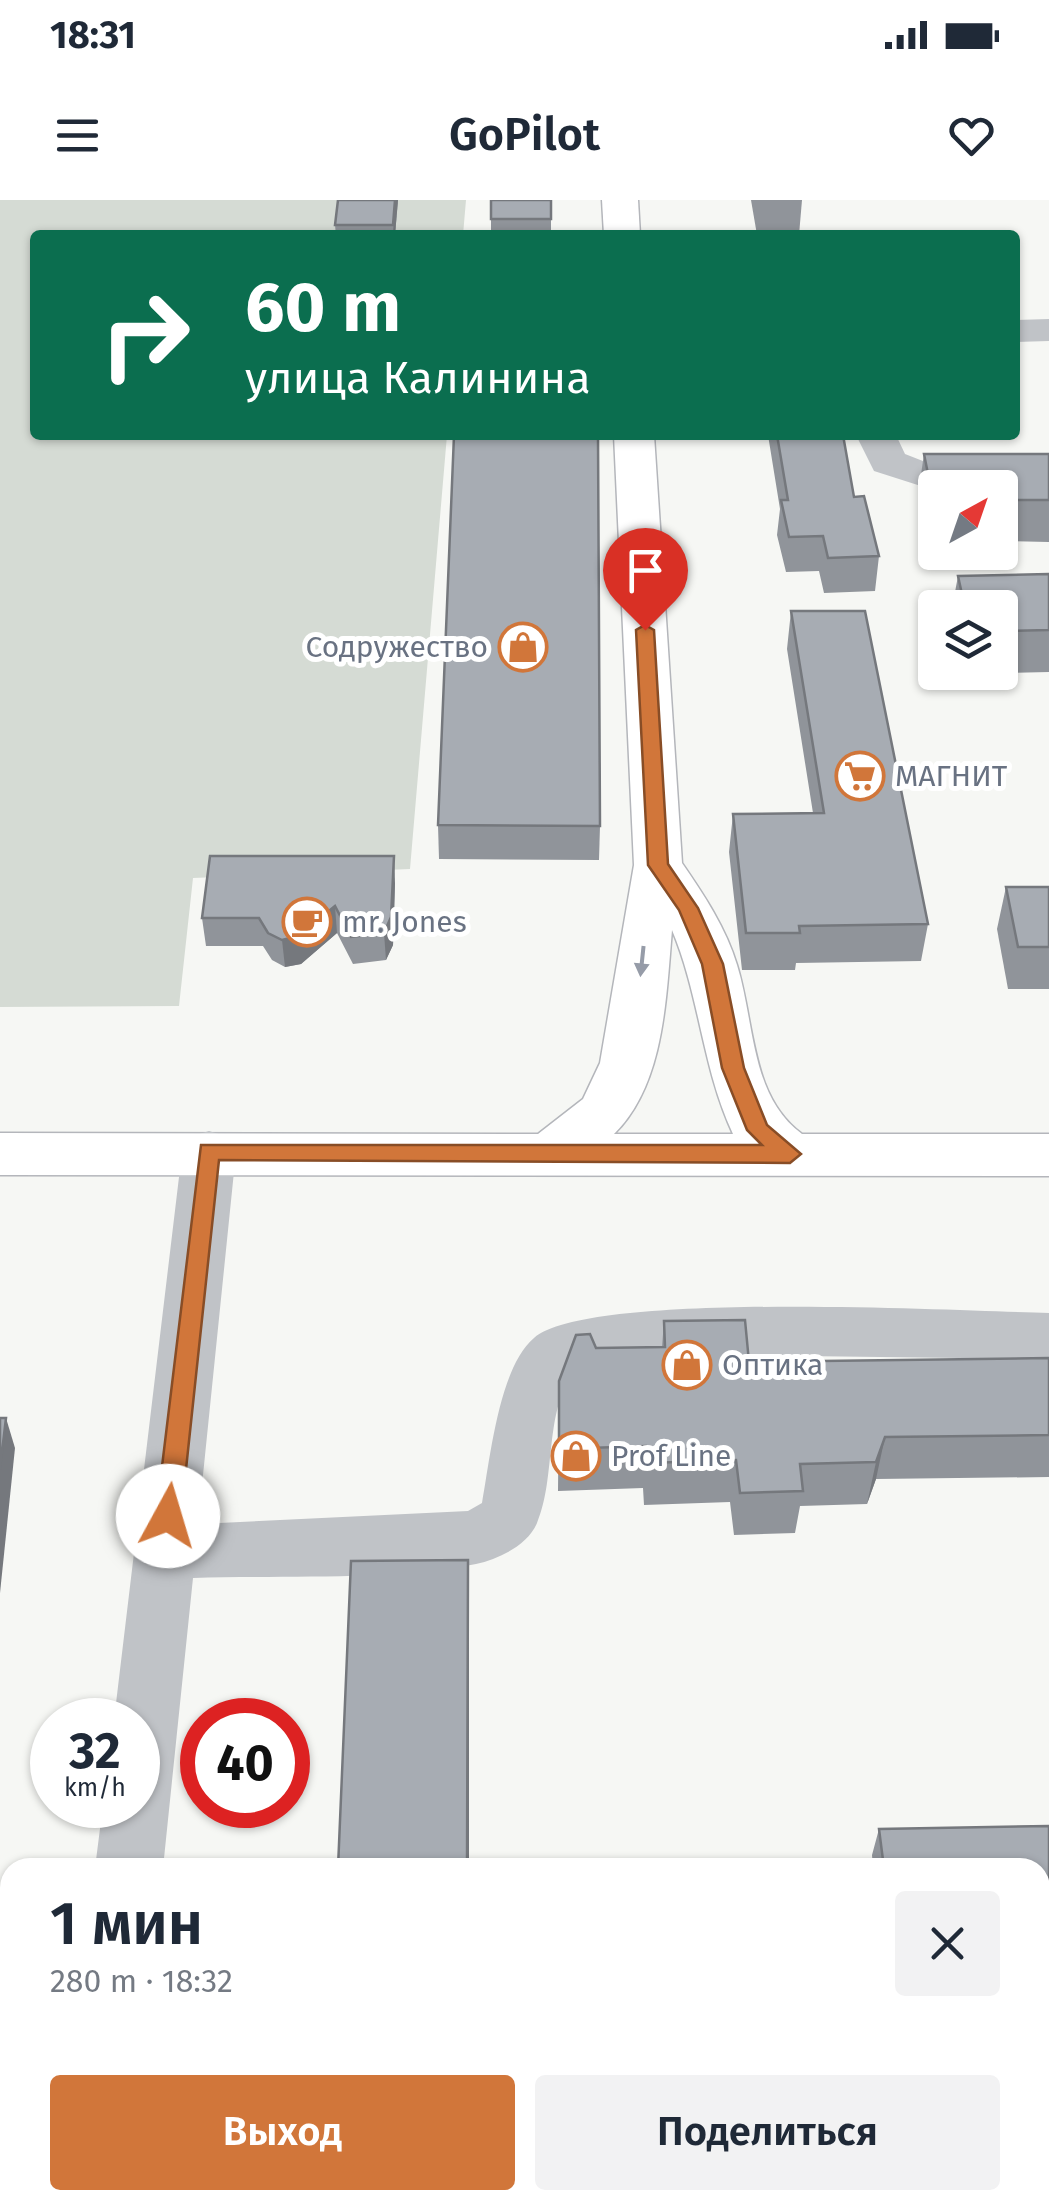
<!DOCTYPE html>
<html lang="ru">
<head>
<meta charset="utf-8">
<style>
  :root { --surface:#fff; --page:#f2f2f3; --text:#1f2937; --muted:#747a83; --accent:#d1763a }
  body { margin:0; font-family:"Fira Sans",sans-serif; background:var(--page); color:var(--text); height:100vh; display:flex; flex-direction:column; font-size:38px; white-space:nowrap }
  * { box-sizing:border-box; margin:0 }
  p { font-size:32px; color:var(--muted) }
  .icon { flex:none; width:55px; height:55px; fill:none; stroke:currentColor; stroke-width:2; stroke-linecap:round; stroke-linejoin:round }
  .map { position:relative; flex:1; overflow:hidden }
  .side { position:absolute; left:0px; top:1658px; width:1050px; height:352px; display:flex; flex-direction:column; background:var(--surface); border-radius:30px 30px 0 0; box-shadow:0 2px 8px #0004 }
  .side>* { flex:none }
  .hud { position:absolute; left:30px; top:30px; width:990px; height:210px; border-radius:10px; box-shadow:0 2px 8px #0004; background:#0b6e4f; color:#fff; overflow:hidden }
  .needle { width:65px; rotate:40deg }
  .fabs { position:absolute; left:918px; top:270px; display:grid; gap:20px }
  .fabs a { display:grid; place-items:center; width:100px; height:100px; border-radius:10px; background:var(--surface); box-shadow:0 2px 8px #0004; font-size:50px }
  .speed { position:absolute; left:30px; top:1498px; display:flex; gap:20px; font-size:50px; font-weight:700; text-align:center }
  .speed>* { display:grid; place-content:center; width:130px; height:130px; border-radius:50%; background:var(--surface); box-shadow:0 2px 8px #0004; line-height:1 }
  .speed small { font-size:25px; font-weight:400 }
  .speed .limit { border:15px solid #d22; background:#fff; color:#111 }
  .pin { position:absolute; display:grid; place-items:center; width:85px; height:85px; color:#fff; margin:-102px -42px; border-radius:50% 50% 50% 0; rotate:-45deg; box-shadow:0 0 10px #0007 }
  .pin .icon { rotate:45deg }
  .me { position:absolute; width:110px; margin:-55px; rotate:6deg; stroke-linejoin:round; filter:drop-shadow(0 0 8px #0008) }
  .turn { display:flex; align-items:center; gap:35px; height:210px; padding:0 50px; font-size:45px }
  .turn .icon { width:130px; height:130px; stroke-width:2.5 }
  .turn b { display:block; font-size:70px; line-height:85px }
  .round { display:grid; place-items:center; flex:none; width:105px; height:105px; border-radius:10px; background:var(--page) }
  .overview { display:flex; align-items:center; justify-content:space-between; height:170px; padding:0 50px }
  h1 { font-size:60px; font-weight:600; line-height:75px }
  .button { display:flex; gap:20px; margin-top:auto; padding:20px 50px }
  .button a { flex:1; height:115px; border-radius:10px; background:var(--accent); color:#fff; font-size:40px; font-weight:600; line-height:115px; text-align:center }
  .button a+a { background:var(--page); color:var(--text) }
  .status { display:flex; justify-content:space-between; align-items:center; height:70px; padding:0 50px; background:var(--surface); direction:ltr }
  .status svg { height:28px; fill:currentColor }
  header { display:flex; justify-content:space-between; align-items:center; height:130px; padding:0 50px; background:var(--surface); font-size:45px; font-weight:600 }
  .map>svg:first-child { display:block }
  .green { fill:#d5dbd4 }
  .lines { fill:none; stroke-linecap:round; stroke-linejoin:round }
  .major-casing { stroke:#b4b6bb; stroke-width:3 }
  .minor { fill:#c0c3c7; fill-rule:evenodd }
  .major { fill:#fff; fill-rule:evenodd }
  .wall { fill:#90949a }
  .shaded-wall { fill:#75787d }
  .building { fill:#a7acb3; stroke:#75787d; stroke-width:2.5 }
  .oneway { fill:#969ca8 }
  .route { fill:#d1763a; stroke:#884d26; stroke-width:2.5 }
  .labels { text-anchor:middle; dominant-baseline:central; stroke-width:10; stroke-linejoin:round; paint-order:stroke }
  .poi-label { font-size:30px; fill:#697282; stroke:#fff; text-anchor:start }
</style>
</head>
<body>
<div class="status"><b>18:31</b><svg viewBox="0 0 49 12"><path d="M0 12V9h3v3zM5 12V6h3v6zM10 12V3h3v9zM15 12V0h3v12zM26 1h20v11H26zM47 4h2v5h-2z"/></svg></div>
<header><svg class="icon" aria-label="menu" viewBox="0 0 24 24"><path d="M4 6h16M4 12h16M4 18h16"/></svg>GoPilot<svg class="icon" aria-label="heart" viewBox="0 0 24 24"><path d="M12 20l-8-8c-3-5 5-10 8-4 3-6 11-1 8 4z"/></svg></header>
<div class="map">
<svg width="1049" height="2009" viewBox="0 0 1049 2009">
  <rect width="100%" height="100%" fill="#f6f7f4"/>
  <!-- green -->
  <path class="green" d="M0,0h466l-3,35h-428v200h412l-37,434 -217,9 -14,128 -179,1z"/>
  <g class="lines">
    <!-- major casing -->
    <g class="major-casing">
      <g id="major">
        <path d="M602,0h36l2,35h-36z"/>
        <path d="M614,235h40l28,428c22,32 44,65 55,102 18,58 13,131 65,169h247v42l-1049,-1v-42l538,1 45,-35 17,-36 34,-198zM672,730c28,66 30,138 61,204h-119c51,-50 52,-138 58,-204z"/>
      </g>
    </g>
    <!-- minor -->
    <g class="minor">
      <path d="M1049,119v22l-34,1v-22z"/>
      <path d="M856,235h40l9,19 23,9h121v24h-125l-50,-16z"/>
      <path d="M209,931l19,6 8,15 -38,372 270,-13 14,-8c8,-43 17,-136 52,-165 56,-48 426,-27 515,-25v46l-338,-4 -70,3 -65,11c-33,41 -19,107 -39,154 -9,22 -38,36 -61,41 -82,17 -197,11 -283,14l-30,290h-68l8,-63h35v-85h-24l68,-568 8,-15z"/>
      <path d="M55,2000h74l-1,9h-74z"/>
    </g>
    <!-- major -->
    <use href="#major" class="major"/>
  </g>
  <!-- wall -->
  <g class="wall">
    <path d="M338,0h60l-3,35h-59l-1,-10z"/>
    <rect x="491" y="0" width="60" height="35"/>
    <path d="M751,0h51l-3,35h-42z"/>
    <path d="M768,235h75l11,62 25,59 -4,35 -51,2 -5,-22 -33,1 -9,-37 3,-26z"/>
    <path d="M924,254h125v88l-49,-1v-53h-65v53h-8l-9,-46z"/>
    <path d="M1049,374v98l-85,2 36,-2v-64h-48l6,-32z"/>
    <path d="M791,411l137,313 -7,37 -125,2 -1,7h-53l-13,-118 4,-38 80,-1 -26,-164z"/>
    <path d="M438,625l162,1 -1,34 -160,-1z"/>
    <path d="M395,683l-2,62 -7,15 -33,4 -16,-31 -36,31 -16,3 -13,-7 -9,-14h-57l-4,-28z"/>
    <path d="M1006,687h43v102h-41l-11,-60z"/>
    <path d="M664,1121l85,41 300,-4v119l-173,2 -9,25 -67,2 -5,27 -61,2 -4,-33 -86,3 -1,-17 -85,3 1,-110 103,-34z"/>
    <path d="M1049,1626v139h-9v-97h-167l-1,-13 7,-26z"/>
  </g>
  <!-- shaded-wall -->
  <g class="shaded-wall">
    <path d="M395,0h3l-3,35h-2z"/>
    <path d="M394,656l1,27 -2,62 -7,15 -2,-27z"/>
    <path d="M335,706l2,27 -36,31 -16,3 -3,-27z"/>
    <path d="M6,1218l9,30 -15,145v-124z"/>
    <path d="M885,1237l-9,42 -9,25 9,-42z"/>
    <path d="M468,1360l1,37v271h-2z"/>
  </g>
  <!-- building -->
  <g class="building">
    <path d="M338,0h57l-2,25h-58z"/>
    <rect x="491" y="0" width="60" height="19"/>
    <path d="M454,235h144l2,391 -162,-1z"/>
    <path d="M777,235h66l11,62 10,-1 15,60 -51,2 -5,-22 -34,1 -8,-37h7z"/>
    <path d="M924,254h125v46h-49v-12h-65v11h-2z"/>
    <path d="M1049,374v56l-49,1v-23h-35l-7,-32z"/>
    <path d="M791,411h74l63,313 -129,2 1,7h-54l-13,-119 91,-1z"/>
    <path d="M210,656h184l-3,61 -7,16 -33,4 -16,-31 -37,30 -16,4 -14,-7 -9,-15h-57z"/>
    <path d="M1006,687h43v60h-31z"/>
    <path d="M745,1120l4,42 300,-4v77l-164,2 -9,25 -76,2 3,27 -63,2 -4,-33 -88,3 -2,-17 -87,3v-68l17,-46 14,-1 6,14 69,-1 -1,-26z"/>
    <path d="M0,1218h6l-6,51z"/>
    <path d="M468,1360l-1,308h-129l13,-307z"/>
    <path d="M1049,1626v115h-9v-73h-156l-5,-39z"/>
    <rect x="325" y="2000" width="142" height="9"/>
  </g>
  <!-- one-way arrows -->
  <defs><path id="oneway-solid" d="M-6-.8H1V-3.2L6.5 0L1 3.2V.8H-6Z" transform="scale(2.5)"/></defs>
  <use class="oneway" href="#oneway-solid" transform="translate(642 761) rotate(96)"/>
  <!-- route -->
  <path class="route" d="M645,425l9,5 14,234 30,44 25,56 21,104 23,57 34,29 -11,9 -571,-3 -38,356 -13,11 -8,-4 -4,-7 45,-371h561l-15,-15 -25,-62 -20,-104 -23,-54 -31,-45 -12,-235z"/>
  <!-- icons -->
  <defs>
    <g id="shop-ring" transform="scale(2.5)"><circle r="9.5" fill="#fff" stroke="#d1763a" stroke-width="1.5"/><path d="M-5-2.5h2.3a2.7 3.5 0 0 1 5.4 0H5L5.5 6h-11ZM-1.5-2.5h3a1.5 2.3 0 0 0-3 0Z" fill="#d1763a"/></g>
    <g id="supermarket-ring" transform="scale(2.5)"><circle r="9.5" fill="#fff" stroke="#d1763a" stroke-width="1.5"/><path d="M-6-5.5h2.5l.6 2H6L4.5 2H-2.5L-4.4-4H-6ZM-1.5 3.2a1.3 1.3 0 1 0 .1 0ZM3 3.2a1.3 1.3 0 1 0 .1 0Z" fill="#d1763a"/></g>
    <g id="cafe-ring" transform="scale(2.5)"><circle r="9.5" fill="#fff" stroke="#d1763a" stroke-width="1.5"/><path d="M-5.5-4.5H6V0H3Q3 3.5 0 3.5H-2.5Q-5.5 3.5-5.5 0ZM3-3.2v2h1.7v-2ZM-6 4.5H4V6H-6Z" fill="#d1763a"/></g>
  </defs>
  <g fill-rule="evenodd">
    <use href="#shop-ring" x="523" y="447"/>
    <use href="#supermarket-ring" x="860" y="576"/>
    <use href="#cafe-ring" x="307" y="722"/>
    <use href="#shop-ring" x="687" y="1165"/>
    <use href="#shop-ring" x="576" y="1256"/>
  </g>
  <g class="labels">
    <!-- poi labels -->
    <g class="poi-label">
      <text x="488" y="447" text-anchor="end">Содружество</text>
      <text x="895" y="576">МАГНИТ</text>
      <text x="342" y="722">mr. Jones</text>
      <text x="722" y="1165">Оптика</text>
      <text x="611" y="1256">Prof Line</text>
    </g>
  </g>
</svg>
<div class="fabs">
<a><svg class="needle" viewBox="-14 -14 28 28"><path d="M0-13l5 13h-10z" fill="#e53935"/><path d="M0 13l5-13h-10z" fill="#747a83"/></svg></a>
<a><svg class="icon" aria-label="layers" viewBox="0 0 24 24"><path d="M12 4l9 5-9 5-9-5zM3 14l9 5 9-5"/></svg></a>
</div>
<div class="speed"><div>32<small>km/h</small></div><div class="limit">40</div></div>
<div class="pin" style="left:645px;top:430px;background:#d93025"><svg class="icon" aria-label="arrive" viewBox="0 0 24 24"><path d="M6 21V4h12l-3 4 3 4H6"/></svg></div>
<svg class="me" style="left:168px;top:1316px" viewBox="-20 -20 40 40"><circle r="19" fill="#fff"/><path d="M0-13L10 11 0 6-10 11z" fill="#d1763a"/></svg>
<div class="hud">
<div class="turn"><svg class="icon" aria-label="right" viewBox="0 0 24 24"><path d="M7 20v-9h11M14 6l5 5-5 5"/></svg><div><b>60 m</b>улица Калинина</div></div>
</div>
<section class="side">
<div class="overview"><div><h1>1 мин</h1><p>280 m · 18:32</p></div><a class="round"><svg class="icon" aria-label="close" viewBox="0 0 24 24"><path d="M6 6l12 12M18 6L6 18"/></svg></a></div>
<div class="button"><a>Выход</a><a>Поделиться</a></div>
</section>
</div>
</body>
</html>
